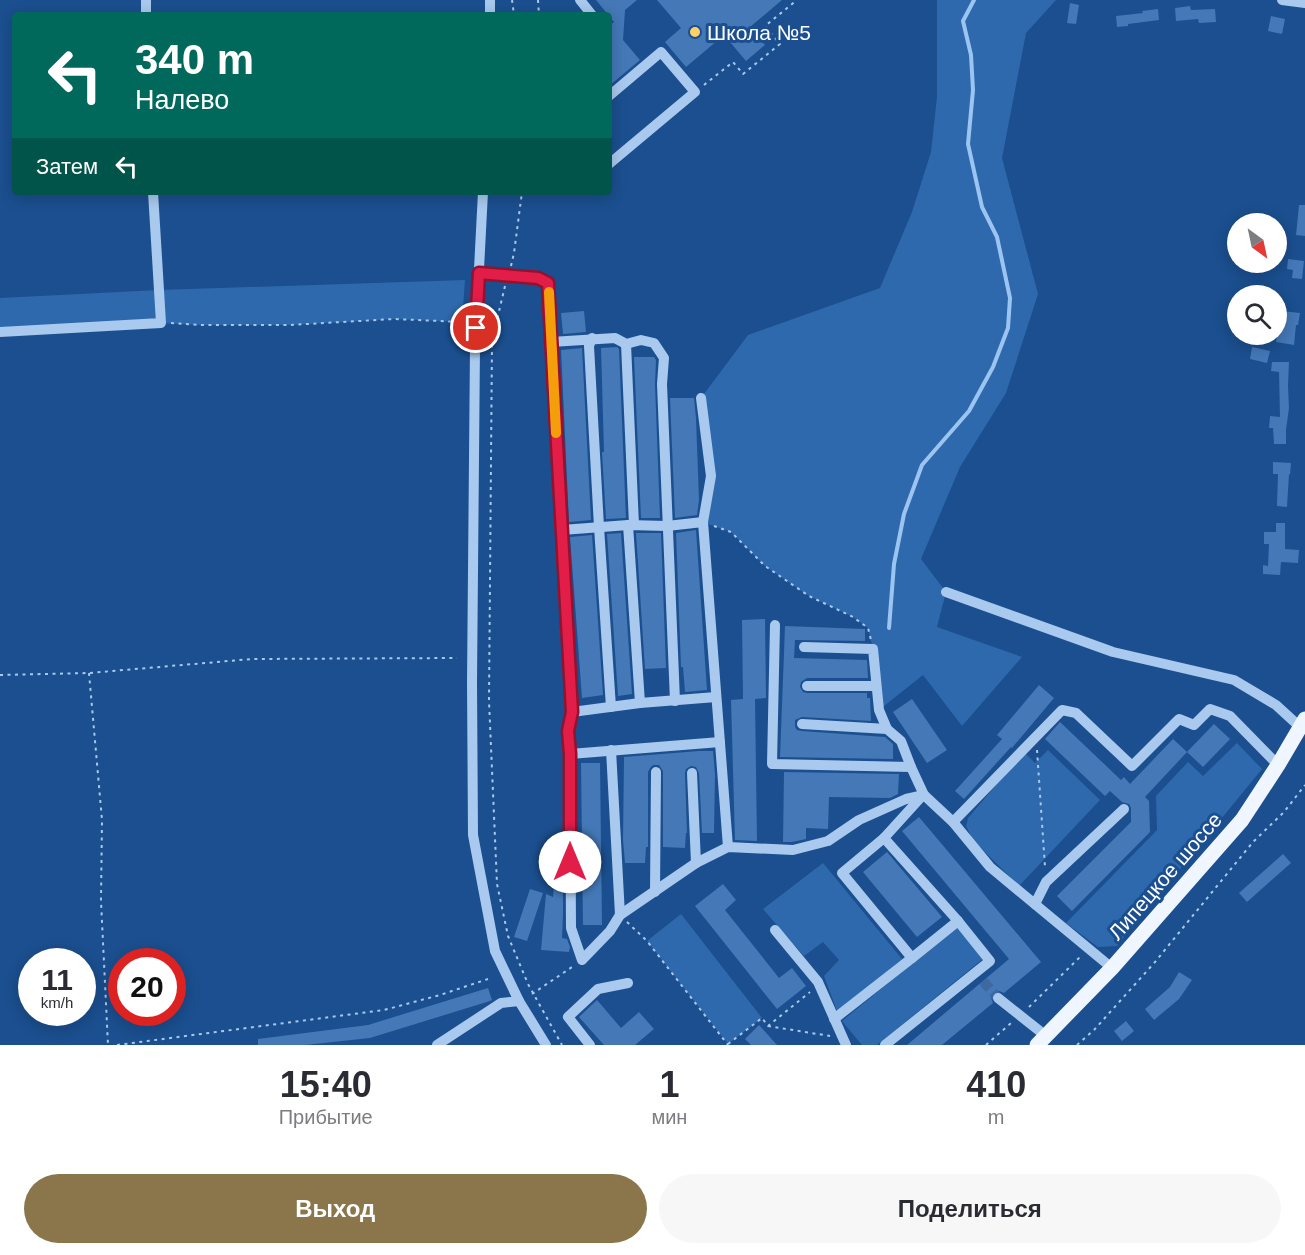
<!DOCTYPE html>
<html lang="ru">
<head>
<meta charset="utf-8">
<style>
  :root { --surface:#fff; --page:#f7f7f7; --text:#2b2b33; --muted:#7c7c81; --accent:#8a764a }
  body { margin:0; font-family:Helvetica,sans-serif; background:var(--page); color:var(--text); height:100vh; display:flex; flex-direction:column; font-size:22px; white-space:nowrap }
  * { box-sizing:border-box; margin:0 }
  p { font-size:20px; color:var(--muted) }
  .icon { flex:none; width:33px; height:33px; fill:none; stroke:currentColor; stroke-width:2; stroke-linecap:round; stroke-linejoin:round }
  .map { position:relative; height:1045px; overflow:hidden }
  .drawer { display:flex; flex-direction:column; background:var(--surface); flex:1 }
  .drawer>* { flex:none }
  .top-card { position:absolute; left:12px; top:12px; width:600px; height:183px; border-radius:6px; box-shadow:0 3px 15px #0003; background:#00695c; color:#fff; overflow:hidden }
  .needle { width:39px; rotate:147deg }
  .controls { position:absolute; left:1227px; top:213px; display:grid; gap:12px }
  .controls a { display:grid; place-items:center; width:60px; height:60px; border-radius:50%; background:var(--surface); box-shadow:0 3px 15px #0003; font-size:30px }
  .speed { position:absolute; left:18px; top:948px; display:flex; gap:12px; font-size:30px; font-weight:700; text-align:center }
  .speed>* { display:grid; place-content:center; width:78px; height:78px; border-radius:50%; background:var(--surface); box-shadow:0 3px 15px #0003; line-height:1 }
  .speed small { font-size:15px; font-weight:400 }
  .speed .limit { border:9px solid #d22; background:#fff; color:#111 }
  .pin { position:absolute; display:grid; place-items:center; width:51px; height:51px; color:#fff; margin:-26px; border:3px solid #fff; border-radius:50%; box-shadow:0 2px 6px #0007 }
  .me { position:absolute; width:66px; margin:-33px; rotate:0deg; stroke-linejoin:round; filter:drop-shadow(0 0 4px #0008) }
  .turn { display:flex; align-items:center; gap:21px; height:126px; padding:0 24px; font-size:27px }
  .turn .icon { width:78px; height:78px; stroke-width:2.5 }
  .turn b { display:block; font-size:42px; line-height:51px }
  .then { display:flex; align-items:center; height:57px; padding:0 24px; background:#0003; gap:12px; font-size:22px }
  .eta { display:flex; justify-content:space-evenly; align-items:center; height:102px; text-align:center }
  .eta b { font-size:36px; font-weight:700; line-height:42px }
  .cta { display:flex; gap:12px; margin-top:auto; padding:12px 24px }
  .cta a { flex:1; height:69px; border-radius:36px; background:var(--accent); color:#fff; font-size:24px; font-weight:700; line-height:69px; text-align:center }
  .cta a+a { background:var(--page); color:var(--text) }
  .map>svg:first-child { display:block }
  .green { fill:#2e69ad }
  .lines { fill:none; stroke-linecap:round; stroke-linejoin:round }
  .stream { stroke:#9cc4f0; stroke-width:4 }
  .building { fill:#4478b7 }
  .minor-tunnel { stroke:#3d69a0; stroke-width:10; stroke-dasharray:10 5; stroke-linecap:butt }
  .path { stroke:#a9c9ee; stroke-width:2; stroke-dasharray:3 4.5; stroke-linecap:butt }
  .minor { stroke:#a9c9ee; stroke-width:10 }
  .major { stroke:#f0f6ff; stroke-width:15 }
  .route-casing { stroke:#92132f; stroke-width:15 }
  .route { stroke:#e11d48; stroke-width:10 }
  .slow { stroke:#f59e0b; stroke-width:10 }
  .poi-dot { fill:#ffd166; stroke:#1b4f8f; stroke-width:2 }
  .labels { text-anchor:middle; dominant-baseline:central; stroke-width:6; stroke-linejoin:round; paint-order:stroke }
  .poi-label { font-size:21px; fill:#fff; stroke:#1b4f8f; text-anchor:start }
  .street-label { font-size:21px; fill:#fff; stroke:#1b4f8f }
</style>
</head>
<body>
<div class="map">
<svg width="1305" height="1045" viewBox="0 0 1305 1045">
  <rect width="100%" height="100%" fill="#1b4f8f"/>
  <!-- green -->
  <g class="green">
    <path d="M937,0h119l-30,33 -24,125 36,136 -32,99 -46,74 -39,92 25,33 -9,35 85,30 -60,69 -39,-51 -44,35 -6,-61 -5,-21 -15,-11 -44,-21 -44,-30 -34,-34 -28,-10 8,-46 -10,-78 47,-63 132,-47 32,-76 19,-60 6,-55z"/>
    <path d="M465,280l-3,42 -68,-3 -104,6h-90l-39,-2 -161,9v-34l159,-8z"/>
    <path d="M1237,743l25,26 -145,177 -19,1 -32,-24 91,-93 -1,-34 32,-34 15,14z"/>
    <path d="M1048,750l52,50 -81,86 -46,-46 -7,-14 2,-8 56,-66 11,11z"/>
    <path d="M823,863l79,96 -65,52 -13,-35 15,-16 -16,-18 -19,14 -41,-47z"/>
    <path d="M681,914l81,104 -34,26 -81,-103z"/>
    <path d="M958,926l26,32 -107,87h-15l-20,-24z"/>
  </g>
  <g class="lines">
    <!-- stream -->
    <path class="stream" d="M889,628l5,-64 10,-50 18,-49 47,-54 24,-44 15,-39 2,-30 -13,-61 -15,-30 -14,-63 5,-54 -2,-35 -8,-34 11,-21"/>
  </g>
  <!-- building -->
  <g class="building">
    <path d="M596,0h41l-12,10 -2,30 17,20 -31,26v-60l5,-4z"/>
    <path d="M657,0h125l-32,27 15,18 -19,16 -22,-26 -38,32 -21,-25 16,-14z"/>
    <path d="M1070,3l9,2 -3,19 -9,-1z"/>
    <path d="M1190,6l1,4 24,-1 1,13 -17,1 -1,-4 -22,2 -1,-13z"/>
    <path d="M1158,9l1,11 -31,4v2l-11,1 -1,-11 27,-3 -1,-2z"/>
    <path d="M1271,16l14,3 -3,15 -14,-3z"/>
    <path d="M1299,205h6v31l-9,-1z"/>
    <path d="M1288,259l16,2 -2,18 -10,-1 1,-8 -6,-1z"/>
    <path d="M584,311l2,21 -23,2 -2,-21z"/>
    <path d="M1282,311l18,2 -2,12h-2l-2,20 -18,-3 2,-11h2z"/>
    <path d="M617,347l2,2 7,169 -20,1 -4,-67h2l-3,-104z"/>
    <path d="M1252,347l18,4 -3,12 -17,-4z"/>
    <path d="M582,348l9,172 -22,2 -8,-172z"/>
    <path d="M634,357h20l2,3 -1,24 5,134h-19z"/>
    <path d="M1272,362h17l-1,24 1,22 -3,22v14h-12l-1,-16h-4l1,-12 10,1 -1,-45 -8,-1z"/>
    <path d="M670,398h24l2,20 3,82 -2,15 -22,3z"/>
    <path d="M1273,462l18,1 -1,12 -1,-1 -2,33 -10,-1 1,-32h-5z"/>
    <path d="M1276,523h9v26l14,1 -1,13 -17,-1 -1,13 -17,-1v-9l5,1 1,-22h-5v-12h12z"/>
    <path d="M696,530l11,160 -22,2 -2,-25h-2l-5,-134z"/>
    <path d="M621,533l11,161 -14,2 -11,-162z"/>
    <path d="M636,533h25l5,135 -21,1z"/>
    <path d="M592,535l11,160 -21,3 -12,-161z"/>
    <path d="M765,619l1,79 -11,1 2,142 -22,-1 -4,-140 12,-1 -1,-79z"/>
    <path d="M785,626l80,3v12l-70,-1 -1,18 73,2 1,18h-61l-6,4 -1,5 3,5 4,1h60v5h3l1,23 -69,-4 -7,3v7l2,3 5,1 83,6 8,7v15l-113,-2z"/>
    <path d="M1039,685l15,13 -42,50 -1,-1 -47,52 -9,-8 47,-52 -5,-4z"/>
    <path d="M912,699l35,51 -20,13 -34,-51z"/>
    <path d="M1060,722l61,58 3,-3 6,7 43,-45 14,13 -42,45 4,4 1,31 -78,79 -15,-15 74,-74v-14l-2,-4 -7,-2 -12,-11 -5,5 -60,-57z"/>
    <path d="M1214,724l16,15 -27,28 -16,-15z"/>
    <path d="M699,751h14l2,23 -1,59h-12l-3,-60 -3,-6 -5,-1 -5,3 -1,4 2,60h-1l-1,15 -22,-1v-76l-4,-6h-6l-3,3 -2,4v75h-2l-1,16h-20l-2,-23 1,-83z"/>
    <path d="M581,763h19l2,162h-19z"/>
    <path d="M784,772l115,2 -1,20 -8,4 -61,-1 -1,32 -22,-1v11l-14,3h-9z"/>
    <path d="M919,817l122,145 -37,31 -5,-2 -6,2 -2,5 2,5 -51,42h-35l102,-86 -107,-128z"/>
    <path d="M887,852l55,65 -25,20 -54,-65z"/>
    <path d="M1283,854l8,9 -44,39 -8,-9z"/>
    <path d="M555,873l8,1v41l-1,23 5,1 3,8 -1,5 -28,-2 5,-56 7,3z"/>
    <path d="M723,884l13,16 -11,10 54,68 13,-10 14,18 -29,23 -82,-103z"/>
    <path d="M530,889l13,4 -16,48 -13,-4z"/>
    <path d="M1179,972l13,8 -13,19 -25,21 -9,-11 25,-22z"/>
    <path d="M488,988l4,12 -2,1 -120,37 -65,7h-47v-6l110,-14z"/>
    <path d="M597,1000l24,28 18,-16 15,17 -19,16h-31l-25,-28z"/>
    <path d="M1126,1021l8,10 -12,10 -8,-10z"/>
    <path d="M759,1025l18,20h-26l-6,-6z"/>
  </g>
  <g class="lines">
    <!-- minor-tunnel -->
    <path class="minor-tunnel" d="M983,981l15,17"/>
    <!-- path -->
    <g class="path">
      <path d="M512,0l2,15"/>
      <path d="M538,0l1,15"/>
      <path d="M704,85l29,-23 10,12 37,-30 -15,-18 32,-26"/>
      <path d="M511,266l3,-13 8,-61"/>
      <path d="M505,286l-13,55 -3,360 8,183 11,52 20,48 34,61"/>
      <path d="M171,323l29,2h90l104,-6 68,3"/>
      <path d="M714,526l17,6 34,34 44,30 44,21 15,11 3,12"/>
      <path d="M89,673l13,147 -1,81 7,144"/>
      <path d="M0,675l89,-2 163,-14 205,-1"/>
      <path d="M1037,750l8,117"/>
      <path d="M627,922l20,19 81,104"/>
      <path d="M532,994l43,-29"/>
      <path d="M1029,1007l51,-50"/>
      <path d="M768,1026l62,10"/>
      <path d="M728,1044l34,-26 6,8 42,-34"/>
      <path d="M117,1045l267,-35 56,-15 48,-16"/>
      <path d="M986,1045l25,-22"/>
      <path d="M1077,1045l17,-15 61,-68 98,-120 31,-30 21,-27"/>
    </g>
    <!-- minor -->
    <g class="minor">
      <path d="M146,0v15"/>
      <path d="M490,0v15"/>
      <path d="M580,0l12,15"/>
      <path d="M1282,0l23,3"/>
      <path d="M609,96l52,-44 34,40 -86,72"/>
      <path d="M483,192l-8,154 -3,337 1,152 22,116 24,50 27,44"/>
      <path d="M479,273l59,5 10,5 24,429 -4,19 2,23 1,174 11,32 28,-29 10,-16 76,-52 32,-16 65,3 35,-9 31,-21 47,-21 18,-4"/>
      <path d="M0,332l161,-9 -8,-131"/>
      <path d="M592,338l-3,8 10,181 12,180"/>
      <path d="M551,342l64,-4 11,6 15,-4 13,3 10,15 -2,26 13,317"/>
      <path d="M626,344l8,181"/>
      <path d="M701,398l10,78 -8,46 25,325"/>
      <path d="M628,525l12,178"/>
      <path d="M562,530l66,-5 39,1 36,-4"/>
      <path d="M946,592l167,60 121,28 42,25 24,22"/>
      <path d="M775,625l-3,139 139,3"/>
      <path d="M804,647l69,2 6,61 8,19 14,12 10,26 13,28 29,27 37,45 122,101"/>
      <path d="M807,686h69"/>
      <path d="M572,712l68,-9 76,-6"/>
      <path d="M802,724l85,5"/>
      <path d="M611,750l9,165"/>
      <path d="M570,754l150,-12"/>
      <path d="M692,773l4,90"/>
      <path d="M953,822l109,-112 14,3 56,53 47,-47 15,6 16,-16 20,7 48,49"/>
      <path d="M655,892l1,-120"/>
      <path d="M1035,904l11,-22 78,-73"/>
      <path d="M775,930l43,52 28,63"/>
      <path d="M912,958l46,-37"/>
      <path d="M998,998l48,38"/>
      <path d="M834,1019l78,-61 -70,-85 42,-35"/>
      <path d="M437,1045l64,-42 18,-2"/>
      <path d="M590,1045l-22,-28 30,-28 30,-6"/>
      <path d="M885,1045l105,-84 -32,-40 -74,-83 39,-43"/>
    </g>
    <!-- major -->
    <path class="major" d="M1037,1045l75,-77 130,-148 36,-55 27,-46"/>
  </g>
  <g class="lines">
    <!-- route casing -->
    <g class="route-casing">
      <path id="route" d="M476,328l3,-55 59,5 10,5 24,429 -4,19 2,23v108"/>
    </g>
    <!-- route -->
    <use href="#route" class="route"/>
    <!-- slow -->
    <path class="slow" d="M549,292l7,141"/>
  </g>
  <!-- markers -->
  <circle class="poi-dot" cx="695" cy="32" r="6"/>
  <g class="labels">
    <!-- poi labels -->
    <g class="poi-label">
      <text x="707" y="32">Школа №5</text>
    </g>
    <!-- street labels -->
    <g class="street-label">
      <text transform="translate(1165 876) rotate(-49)">Липецкое шоссе</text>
    </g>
  </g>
</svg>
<div class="controls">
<a><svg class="needle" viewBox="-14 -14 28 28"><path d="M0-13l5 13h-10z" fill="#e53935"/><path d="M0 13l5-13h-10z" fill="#7c7c81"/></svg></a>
<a><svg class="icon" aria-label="search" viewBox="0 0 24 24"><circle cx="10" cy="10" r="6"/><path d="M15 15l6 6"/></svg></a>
</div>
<div class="speed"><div>11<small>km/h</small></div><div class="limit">20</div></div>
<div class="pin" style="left:476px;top:328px;background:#d93025"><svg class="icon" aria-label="arrive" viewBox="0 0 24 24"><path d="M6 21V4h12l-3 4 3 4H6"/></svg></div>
<svg class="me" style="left:570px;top:862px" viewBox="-20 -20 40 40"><circle r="19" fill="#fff"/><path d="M0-13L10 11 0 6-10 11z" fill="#e11d48"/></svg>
<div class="top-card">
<div class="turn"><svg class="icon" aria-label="left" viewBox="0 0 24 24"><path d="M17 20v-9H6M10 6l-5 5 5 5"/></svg><div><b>340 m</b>Налево</div></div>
<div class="then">Затем<svg class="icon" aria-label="left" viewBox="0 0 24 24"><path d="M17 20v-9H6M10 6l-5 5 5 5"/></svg></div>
</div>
</div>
<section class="drawer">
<div class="eta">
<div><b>15:40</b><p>Прибытие</p></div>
<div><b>1</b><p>мин</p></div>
<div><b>410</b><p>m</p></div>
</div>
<div class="cta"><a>Выход</a><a>Поделиться</a></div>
</section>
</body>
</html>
